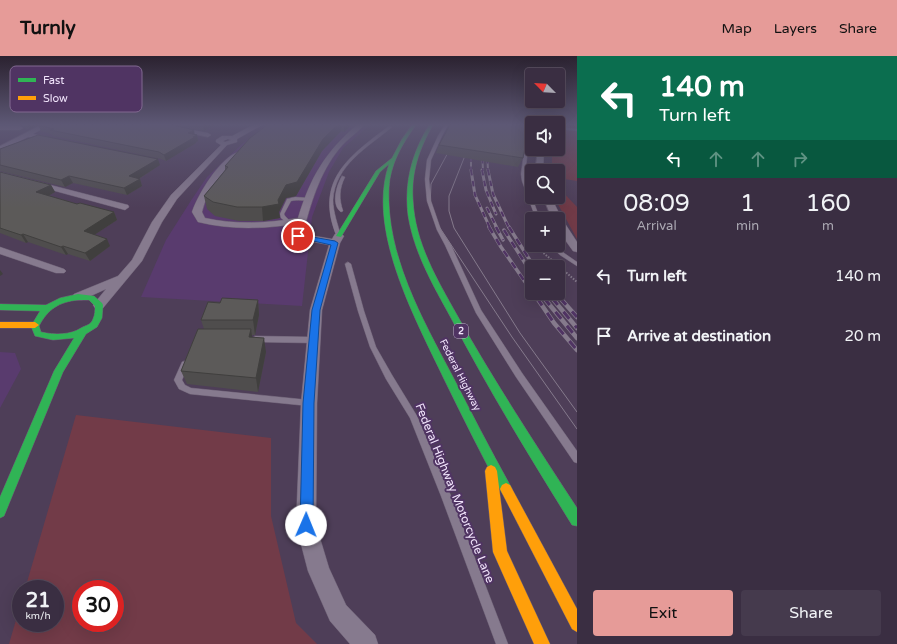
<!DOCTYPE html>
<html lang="en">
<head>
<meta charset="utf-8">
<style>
  :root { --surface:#3a2e42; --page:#453a4d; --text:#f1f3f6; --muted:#aba8b2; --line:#544a5b; --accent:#e69b98 }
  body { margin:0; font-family:"Varela Round",sans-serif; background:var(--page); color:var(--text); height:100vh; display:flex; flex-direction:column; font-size:15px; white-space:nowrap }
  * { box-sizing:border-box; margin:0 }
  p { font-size:13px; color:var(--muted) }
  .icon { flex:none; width:22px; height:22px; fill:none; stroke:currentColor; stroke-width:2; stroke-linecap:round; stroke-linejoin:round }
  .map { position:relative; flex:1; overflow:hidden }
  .side { display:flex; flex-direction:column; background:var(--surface); width:320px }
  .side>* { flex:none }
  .hud { background:#0b6e4f; color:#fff; overflow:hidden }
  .needle { width:26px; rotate:294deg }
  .fabs { position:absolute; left:525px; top:12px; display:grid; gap:8px }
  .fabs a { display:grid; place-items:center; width:40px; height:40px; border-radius:4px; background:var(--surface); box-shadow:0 4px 16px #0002,0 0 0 1px var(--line); font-size:20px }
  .speed { position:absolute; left:12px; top:524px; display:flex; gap:8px; font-size:20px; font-weight:700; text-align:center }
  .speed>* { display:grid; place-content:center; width:52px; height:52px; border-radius:50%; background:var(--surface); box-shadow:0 4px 16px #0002,0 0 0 1px var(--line); line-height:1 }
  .speed small { font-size:10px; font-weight:400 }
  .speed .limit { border:6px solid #d22; background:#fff; color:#111 }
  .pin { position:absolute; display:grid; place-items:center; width:34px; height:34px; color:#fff; margin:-17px; border:2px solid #fff; border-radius:50%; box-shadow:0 1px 4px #0007 }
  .me { position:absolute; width:44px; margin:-22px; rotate:1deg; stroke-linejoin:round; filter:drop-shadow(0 0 3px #0008) }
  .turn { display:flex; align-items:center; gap:14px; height:84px; padding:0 16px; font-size:18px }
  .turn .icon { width:52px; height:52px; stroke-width:2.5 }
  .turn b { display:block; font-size:28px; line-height:34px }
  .lanes { display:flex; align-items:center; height:38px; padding:0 16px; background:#0003; justify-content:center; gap:20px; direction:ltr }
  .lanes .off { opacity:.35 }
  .eta { display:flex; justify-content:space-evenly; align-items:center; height:68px; text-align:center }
  .eta b { font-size:24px; font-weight:600; line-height:28px }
  .action { display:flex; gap:8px; margin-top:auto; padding:8px 16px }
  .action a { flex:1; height:46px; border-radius:4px; background:var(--accent); color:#111; font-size:16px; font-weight:600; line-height:46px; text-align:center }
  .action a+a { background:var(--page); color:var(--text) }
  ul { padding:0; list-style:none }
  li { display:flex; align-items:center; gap:12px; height:60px; padding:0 16px }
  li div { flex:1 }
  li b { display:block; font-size:15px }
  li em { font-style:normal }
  header { display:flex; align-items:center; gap:24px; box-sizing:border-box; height:56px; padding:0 20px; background:var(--accent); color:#111 }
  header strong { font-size:19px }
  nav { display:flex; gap:22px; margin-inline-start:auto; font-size:14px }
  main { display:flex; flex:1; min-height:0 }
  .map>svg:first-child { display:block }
  .built { fill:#593b6e }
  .green { fill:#723b48; fill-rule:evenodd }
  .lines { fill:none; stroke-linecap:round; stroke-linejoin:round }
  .lane-casing { stroke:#6a5d72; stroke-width:1 }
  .street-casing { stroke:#6a5d72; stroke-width:1 }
  .fast-casing { stroke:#6a5d72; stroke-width:1 }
  .slow-casing { stroke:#6a5d72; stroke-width:1 }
  .path { stroke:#847a8b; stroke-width:2; stroke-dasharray:1.5 1.5; stroke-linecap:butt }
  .lane { fill:#867a8e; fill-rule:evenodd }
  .street { fill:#867a8e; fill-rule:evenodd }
  .fast { fill:#30b455; fill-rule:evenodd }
  .slow { fill:#ff9f0a; fill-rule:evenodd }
  .tram { stroke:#857a8c; stroke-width:1 }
  .rail-far3-casing { stroke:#857a8c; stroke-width:2 }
  .rail-far2-casing { stroke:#857a8c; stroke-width:3 }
  .rail-far1-casing { stroke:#857a8c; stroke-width:3.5 }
  .rail-casing { stroke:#857a8c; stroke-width:4.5 }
  .rail-far3 { stroke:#503463; stroke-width:1.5; stroke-dasharray:4.5; stroke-linecap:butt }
  .rail-far2 { stroke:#503463; stroke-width:2; stroke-dasharray:5.5; stroke-linecap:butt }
  .rail-far1 { stroke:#503463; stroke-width:2.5; stroke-dasharray:7; stroke-linecap:butt }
  .rail { stroke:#503463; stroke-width:3; stroke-dasharray:9; stroke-linecap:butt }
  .wall { fill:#4f4d4d }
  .shaded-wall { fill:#403f3e }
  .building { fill:#5c5a59; stroke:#403f3e }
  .route { fill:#1a73e8; stroke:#114b97 }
  .labels { text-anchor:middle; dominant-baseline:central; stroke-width:4; stroke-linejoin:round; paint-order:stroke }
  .shield { fill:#503463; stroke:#c1b0ce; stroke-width:1 }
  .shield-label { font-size:9px; font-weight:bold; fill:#f2e5fc }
  .street-label { font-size:10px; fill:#f2e5fc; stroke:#503463 }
  .near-street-label { font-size:12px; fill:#f2e5fc; stroke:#503463 }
  .key { fill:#503463; stroke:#816991; stroke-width:1 }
  .key-label { font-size:11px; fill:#f2e5fc }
</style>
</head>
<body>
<header>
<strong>Turnly</strong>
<nav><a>Map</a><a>Layers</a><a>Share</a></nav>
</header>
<main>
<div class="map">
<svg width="577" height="588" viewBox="0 0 577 588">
  <rect width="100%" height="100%" fill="#4e3e58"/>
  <!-- built -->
  <g class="built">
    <path d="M266,69h104l-27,23 -14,24 -17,45 -10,89 -161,-9 25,-57 26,-41 15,-22 35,-33z"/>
    <path d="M0,296l15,1 6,16 -21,39z"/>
  </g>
  <!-- green -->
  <g class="green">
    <path d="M558,69h19v56l-19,-3v-7h-6v-22h6z"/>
    <path d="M558,131l19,20v32l-23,-42h4z"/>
    <path d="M76,359l195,23v78l25,107 21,21h-308l12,-41v20h34v-34h-30zM81,533h34v34h-34z"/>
  </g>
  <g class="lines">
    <!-- lane casing -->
    <g class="lane-casing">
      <g id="lane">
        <path d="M445,69h3l-6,11 -11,24 -2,19 2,22 10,29 10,15 30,65 41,63 55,78v12l-3,-1 -58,-85 -40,-64 -31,-68 -8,-15 -10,-29 -2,-22 2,-19 11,-24z"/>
        <path d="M528,69h3l-6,49 1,7 14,38h-4l-14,-38 -1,-7z"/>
        <path d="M389,70l3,1c-24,20 -57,38 -59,73 0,12 5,25 8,36l-4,1c-23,-56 11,-80 52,-111z"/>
        <path d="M560,71l17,2v2l-16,-2z"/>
        <path d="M342,120l3,1c-6,12 -6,22 -2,34l-2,1c-10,-7 -5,-26 1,-36z"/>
        <path d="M295,141l14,1 2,1c-6,3 -14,0 -20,2l-7,13 1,2 6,6 -4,1 -6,-5 -1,-4 7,-15z"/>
        <path d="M550,189h6l8,8 13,9v4l-17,-11z"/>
        <path d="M348,206l3,2 13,47 12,36 16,28 25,41 34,80 57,148h-12l-55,-148 -31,-78 -24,-39 -16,-32 -12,-36 -13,-47z"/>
        <path d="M255,280l59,1 3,3 -3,3 -59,-1 -3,-3z"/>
        <path d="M185,305l3,1 1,2 -7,16 3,5 6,3 118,12 3,1 1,2 -1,2 -3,1 -119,-12 -11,-5 -5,-9 8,-18z"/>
      </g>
    </g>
    <!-- street casing -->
    <g class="street-casing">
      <g id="street">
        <path d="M41,69h8l-16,9 22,5v2l-27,-4 -28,14v-5z"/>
        <path d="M151,69h15l42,8 3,2 -3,2z"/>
        <path d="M253,69h9l-25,14v3l-10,3 -50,54 -15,23 -20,39 -39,47 -4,1 -4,-1 -2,-3 13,-16 -24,11h-8l-2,-3 2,-3 44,-18 14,-16 20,-38 19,-27 50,-50 -5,-3v-2l6,-4h10zM228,83l3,1 -6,2 -2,-1z"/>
        <path d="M357,69h7c-8,9 -18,15 -25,24 -19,23 -29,56 -36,85l29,5 3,-5 4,-1 5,3 -4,7 -18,67 -5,93 -1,122 13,43 17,37 29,30 3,9h-28l-20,-23 -22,-50 -12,-46 5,-122 9,-93 19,-65 -35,-7 -1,-2 3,-12c-33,5 -65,6 -98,-2l-6,-10c6,-18 28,-54 46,-60h3v4c-18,16 -33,32 -39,56l3,6c31,7 62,5 93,0 12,-40 27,-66 59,-93z"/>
        <path d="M0,70h20l3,2 -3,2h-20z"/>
        <path d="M538,93h6l-1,22h-8z"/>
        <path d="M0,116l128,33 1,2 -4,3 -125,-34z"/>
        <path d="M543,141h8l11,22 15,23v10l-4,-1 -15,-21v-11h-6z"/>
        <path d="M0,191l64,22 2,2 -2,2h-8l-56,-19z"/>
      </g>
    </g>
    <!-- fast casing -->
    <g class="fast-casing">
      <g id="fast">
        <path d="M412,69h4c-14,19 -26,40 -27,63 -3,67 33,130 63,187 19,37 38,74 58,110l2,4 -2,4 -4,2 -4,-2c-20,-37 -39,-75 -58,-114 -28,-59 -78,-149 -55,-215l-9,8 -39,65 -5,-1 40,-65 16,-13 10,-19z"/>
        <path d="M429,69h4c-14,24 -22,48 -20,75 2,43 24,79 44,115 37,66 79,130 120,193v18l-5,-1c-42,-68 -84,-136 -121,-207 -18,-33 -37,-65 -43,-103 -4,-33 4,-62 21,-90z"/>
        <path d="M78,238l16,2 8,7 1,2 -1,13 -5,9 -11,7 -23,38 -59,144 -4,2v-21l54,-126 20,-33 -21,2 -18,-4 -4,-10 9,-15 -40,-1v-6l46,1 14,-7zM78,244h11l6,6c0,4 0,9 -2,13 -2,6 -7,6 -12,9 -11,7 -26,7 -40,4l-2,-6c9,-17 20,-24 39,-26z"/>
      </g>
    </g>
    <!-- slow casing -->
    <g class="slow-casing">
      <g id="slow">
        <path d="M0,266h35l4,3 -4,3h-35z"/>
        <path d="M491,409l4,2 2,4 10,80 43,93h-16l-41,-92 -8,-81 2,-4z"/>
        <path d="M506,427l4,2 67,124v23l-5,-3 -70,-136 -2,-4 2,-4z"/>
      </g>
    </g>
    <!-- path -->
    <path class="path" d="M539,193l38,33"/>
    <!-- lane -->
    <use href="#lane" class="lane"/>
    <!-- street -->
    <use href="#street" class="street"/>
    <!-- fast -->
    <use href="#fast" class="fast"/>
    <!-- slow -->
    <use href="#slow" class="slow"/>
    <!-- tram -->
    <g class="tram">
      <path d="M463,69l-32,59 -1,23 6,15 76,115 65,92"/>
      <path d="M468,92l-19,48v15l5,17 66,105 57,79"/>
    </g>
    <!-- rail-far3 casing -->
    <g class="rail-far3-casing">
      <g id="rail-far3">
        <path d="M482,94l1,21"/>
        <path d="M487,94l1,21"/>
        <path d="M471,115v-20l9,-26"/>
      </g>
    </g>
    <!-- rail-far2 casing -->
    <g class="rail-far2-casing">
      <g id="rail-far2">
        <path d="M471,114l4,25 15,33"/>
        <path d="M482,114l4,20 10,24"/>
        <path d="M488,114l5,24 16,34"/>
        <path d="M487,152l10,20"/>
      </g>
    </g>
    <!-- rail-far1 casing -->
    <g class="rail-far1-casing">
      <g id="rail-far1">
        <path d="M489,171l12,20 31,45"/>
        <path d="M496,171l7,13"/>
        <path d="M509,171l22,35"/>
        <path d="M504,174l28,44"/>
        <path d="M533,237l4,6"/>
        <path d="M540,237l5,6"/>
        <path d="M548,237l5,6"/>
        <path d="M555,237l6,6"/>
      </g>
    </g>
    <!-- rail casing -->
    <g class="rail-casing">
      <g id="rail">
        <path d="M537,242l17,25 23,27"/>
        <path d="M544,242l33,40"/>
        <path d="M552,242l25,30"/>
        <path d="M560,242l17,19"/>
      </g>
    </g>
    <!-- rail-far3 -->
    <use href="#rail-far3" class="rail-far3"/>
    <!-- rail-far2 -->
    <use href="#rail-far2" class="rail-far2"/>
    <!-- rail-far1 -->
    <use href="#rail-far1" class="rail-far1"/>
    <!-- rail -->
    <use href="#rail" class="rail"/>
  </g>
  <!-- wall -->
  <g class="wall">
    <path d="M24,69h13l-7,4 -5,-1z"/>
    <path d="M38,69l157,9 2,1 1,6 -2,1v1l-30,18 -5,-2 -108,-23 -2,-2 -10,-3z"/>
    <path d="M176,69h38l-10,6z"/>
    <path d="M267,69h84l-7,7 -3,-1 -19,20 -26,45 -10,2 -7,14 1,6 -17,3h-24l-24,-5 -8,-7 -3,-13 21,-26v-4z"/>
    <path d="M439,89l84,13 -5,9 -82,-14z"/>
    <path d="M0,93l160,16 -21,14h1l2,7 -15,9 -54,-12 -8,4 -65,-16z"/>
    <path d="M0,116l51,13 4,7 -7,4 29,8 37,8 3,8 -23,15 16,11 -20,15 -22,-7 -2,1 -38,-13 -2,1 -26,-10z"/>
    <path d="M258,244l1,15 -4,20h-3v2l14,15 -8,40 -71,-8 -6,-13 23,-42 -3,-9 19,-17z"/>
  </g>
  <!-- shaded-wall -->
  <g class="shaded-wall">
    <path d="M27,69h10l-7,4z"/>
    <path d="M203,69h11l-10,6z"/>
    <path d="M337,69h5l-1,6 -19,20 -26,45 -10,2 -7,14 1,6 -17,3 -1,-14 16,-7 8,-15 37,-46z"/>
    <path d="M344,69h7l-7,7z"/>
    <path d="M194,74l1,6 2,-1 1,6 -2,1v1l-30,18 -2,-6 24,-22z"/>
    <path d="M158,103l2,6 -28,18 -3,-7z"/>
    <path d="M69,120l4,7 -8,4 -4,-7z"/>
    <path d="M140,123l2,7 -15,9 -3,-7z"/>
    <path d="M51,129l4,7 -14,8 -5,-8z"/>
    <path d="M114,156l3,8 -29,19 -4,-8z"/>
    <path d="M23,178l5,8 -2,1 -5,-8z"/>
    <path d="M107,183l3,7 -20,15 -5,-8z"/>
    <path d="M63,190l5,8 -2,1 -5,-8z"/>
    <path d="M0,214l3,4 -3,2z"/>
    <path d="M258,244l1,15 -4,20 -2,-15z"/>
    <path d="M251,273l2,14 -4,-6z"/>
    <path d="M264,282l2,14 -8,40 -2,-14z"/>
  </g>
  <!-- building -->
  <g class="building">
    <path d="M38,69h135l21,5 -6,3 9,2 -4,2h2l-31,18 -5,-3 -109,-22 4,-1z"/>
    <path d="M267,69h70l-14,14 -26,43 -11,3 -8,15 1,4 -17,3h-25l-24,-5 -9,-6 24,-29 -3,-1 25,-28z"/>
    <path d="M450,69h79l-6,33 -84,-13z"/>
    <path d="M38,79l120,24 -29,17 11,3 -16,9 -55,-12 -8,4 -61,-15v-16z"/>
    <path d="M0,116l51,13 -15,7 41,12 3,-1 34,9 -30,19 23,8 -22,14 -22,-7 -2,1 -38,-13 -2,1 -21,-7z"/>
    <path d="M222,242l36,2 -5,20h-52l7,-18 12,1z"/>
    <path d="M198,273h53l-2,8 15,1 -8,40 -75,-7z"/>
  </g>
  <!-- sky -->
  <linearGradient id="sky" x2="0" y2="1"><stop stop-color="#2b2230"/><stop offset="0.45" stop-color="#5d5875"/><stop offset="1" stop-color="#5d5875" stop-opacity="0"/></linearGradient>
  <rect width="577" height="152" fill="url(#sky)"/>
  <!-- route -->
  <path class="route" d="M296,178l39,7 3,2 -18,67 -6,93 -1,122 -2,5 -5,2 -4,-2 -2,-5 3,-122 9,-93 19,-65 -35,-8z"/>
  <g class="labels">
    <!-- shield labels -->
    <rect class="shield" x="454" y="268" width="14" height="14" rx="3"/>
    <g class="shield-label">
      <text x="461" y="275">2</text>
    </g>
    <!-- street labels -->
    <g class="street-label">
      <text transform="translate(460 319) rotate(63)">Federal Highway</text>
    </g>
    <!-- near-street labels -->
    <g class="near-street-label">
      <text transform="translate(455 437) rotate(68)">Federal Highway Motorcycle Lane</text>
    </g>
  </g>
  <!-- legend -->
  <rect x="10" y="10" width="132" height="46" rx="6" class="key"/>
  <rect x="18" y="22" width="18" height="4" fill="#30b455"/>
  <rect x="18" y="40" width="18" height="4" fill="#ff9f0a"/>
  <g class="key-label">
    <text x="43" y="28">Fast</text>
    <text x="43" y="46">Slow</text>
  </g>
</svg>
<div class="fabs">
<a><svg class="needle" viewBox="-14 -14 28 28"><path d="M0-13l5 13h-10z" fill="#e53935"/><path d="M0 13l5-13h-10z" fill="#aba8b2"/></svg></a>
<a><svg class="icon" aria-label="sound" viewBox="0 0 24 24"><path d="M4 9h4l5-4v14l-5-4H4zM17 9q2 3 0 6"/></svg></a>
<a><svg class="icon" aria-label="search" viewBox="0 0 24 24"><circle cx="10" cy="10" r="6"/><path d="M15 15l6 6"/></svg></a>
<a>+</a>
<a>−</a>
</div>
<div class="speed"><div>21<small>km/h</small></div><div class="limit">30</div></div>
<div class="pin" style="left:298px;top:180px;background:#d93025"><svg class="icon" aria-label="arrive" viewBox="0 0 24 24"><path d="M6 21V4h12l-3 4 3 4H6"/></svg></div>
<svg class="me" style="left:306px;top:469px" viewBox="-20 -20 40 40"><circle r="19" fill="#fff"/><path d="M0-13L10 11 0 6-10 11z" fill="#1a73e8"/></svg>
</div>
<section class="side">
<div class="hud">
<div class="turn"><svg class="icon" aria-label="left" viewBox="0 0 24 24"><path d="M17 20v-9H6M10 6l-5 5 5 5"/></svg><div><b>140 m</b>Turn left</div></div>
<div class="lanes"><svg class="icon" aria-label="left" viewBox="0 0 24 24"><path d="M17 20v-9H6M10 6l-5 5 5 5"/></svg><svg class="icon off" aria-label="ahead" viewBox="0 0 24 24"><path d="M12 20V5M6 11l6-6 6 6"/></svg><svg class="icon off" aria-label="ahead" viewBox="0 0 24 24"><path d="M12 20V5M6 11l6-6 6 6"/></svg><svg class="icon off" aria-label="right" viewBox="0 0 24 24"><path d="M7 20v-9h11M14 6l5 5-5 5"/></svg></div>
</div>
<div class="eta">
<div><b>08:09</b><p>Arrival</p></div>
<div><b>1</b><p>min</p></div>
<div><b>160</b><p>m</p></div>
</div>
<ul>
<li><svg class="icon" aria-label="left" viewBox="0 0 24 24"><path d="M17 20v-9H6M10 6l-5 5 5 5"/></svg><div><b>Turn left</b></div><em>140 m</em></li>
<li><svg class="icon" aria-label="arrive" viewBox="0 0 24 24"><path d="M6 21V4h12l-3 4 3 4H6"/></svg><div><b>Arrive at destination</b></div><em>20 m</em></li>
</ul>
<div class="action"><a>Exit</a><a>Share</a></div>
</section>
</main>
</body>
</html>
